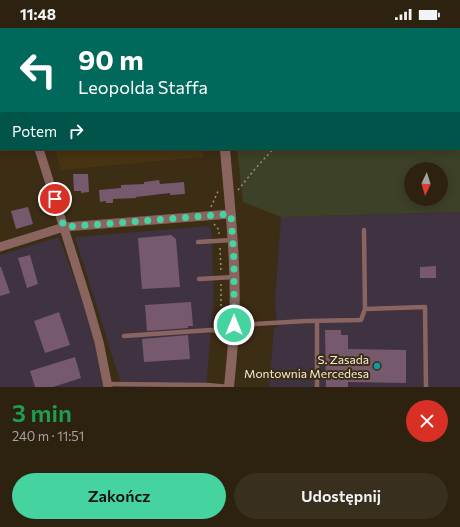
<!DOCTYPE html>
<html lang="pl">
<head>
<meta charset="utf-8">
<style>
  :root { --surface:#2d2210; --page:#392f1e; --text:#f1f3f6; --muted:#a7a49f; --line:#483f30; --accent:#45d49f }
  body { margin:0; font-family:Commissioner,sans-serif; background:var(--page); color:var(--text); height:100vh; display:flex; flex-direction:column; font-size:15px; white-space:nowrap }
  * { box-sizing:border-box; margin:0 }
  p { font-size:13px; color:var(--muted) }
  .icon { flex:none; width:22px; height:22px; fill:none; stroke:currentColor; stroke-width:2; stroke-linecap:round; stroke-linejoin:round }
  .map { position:relative; height:359px; overflow:hidden }
  .panel { display:flex; flex-direction:column; background:var(--surface); flex:1 }
  .panel>* { flex:none }
  .guide { position:absolute; left:0px; top:0px; width:460px; height:122px; box-shadow:0 2px 10px #0003,0 0 0 1px var(--line); background:#00695c; color:#fff; overflow:hidden }
  .needle { width:26px; rotate:184deg }
  .tools { position:absolute; left:404px; top:134px; display:grid; gap:8px }
  .tools a { display:grid; place-items:center; width:44px; height:44px; border-radius:50%; background:var(--surface); box-shadow:0 2px 10px #0003,0 0 0 1px var(--line); font-size:20px }
  .pin { position:absolute; display:grid; place-items:center; width:34px; height:34px; color:#fff; margin:-17px; border:2px solid #fff; border-radius:50%; box-shadow:0 1px 4px #0007 }
  .me { position:absolute; width:44px; margin:-22px; rotate:0deg; stroke-linejoin:round; filter:drop-shadow(0 0 3px #0008) }
  .turn { display:flex; align-items:center; gap:14px; height:84px; padding:0 12px; font-size:18px }
  .turn .icon { width:52px; height:52px; stroke-width:2.5 }
  .turn b { display:block; font-size:28px; line-height:34px }
  .then { display:flex; align-items:center; height:38px; padding:0 12px; background:#0003; gap:8px; font-size:15px }
  .round { display:grid; place-items:center; flex:none; width:42px; height:42px; border-radius:21px; background:var(--page) }
  .overview { display:flex; align-items:center; justify-content:space-between; height:68px; padding:0 12px }
  h1 { font-size:24px; font-weight:600; line-height:30px; color:#1e9e55 }
  .action { display:flex; gap:8px; margin-top:auto; padding:8px 12px }
  .action a { flex:1; height:46px; border-radius:24px; background:var(--accent); color:#111; font-size:16px; font-weight:600; line-height:46px; text-align:center }
  .action a+a { background:var(--page); color:var(--text) }
  .status { display:flex; justify-content:space-between; align-items:center; height:28px; padding:0 20px; background:var(--surface); direction:ltr }
  .status svg { height:11px; fill:currentColor }
  .map>svg:first-child { display:block }
  .built { fill:#463413 }
  .industrial { fill:#3f3241 }
  .green { fill:#3c4127; fill-rule:evenodd }
  .building { fill:#76596c }
  .lines { fill:none; stroke-linecap:round; stroke-linejoin:round }
  .path { stroke:#9c907d; stroke-width:1.5; stroke-dasharray:2 3; stroke-linecap:butt }
  .service { stroke:#8a6560; stroke-width:4.5 }
  .minor { stroke:#8a6560; stroke-width:9 }
  .tertiary { stroke:#8a6560; stroke-width:10 }
  .route { stroke:#45d49f; stroke-width:7; stroke-dasharray:0 12.6 }
  .culture-dot { fill:#0f9aa8; stroke:#3c2d15; stroke-width:1.5 }
  .labels { text-anchor:middle; dominant-baseline:central; stroke-width:4; stroke-linejoin:round; paint-order:stroke }
  .poi-label { font-size:12px; fill:#f4ebdc; stroke:#3c2d15; text-anchor:end }
</style>
</head>
<body>
<div class="status"><b>11:48</b><svg viewBox="0 0 49 12"><path d="M0 12V9h3v3zM5 12V6h3v6zM10 12V3h3v9zM15 12V0h3v12zM26 1h20v11H26zM47 4h2v5h-2z"/></svg></div>
<div class="map">
<svg width="460" height="359" viewBox="0 0 460 359">
  <rect width="100%" height="100%" fill="#3c2d15"/>
  <!-- built -->
  <g class="built">
    <rect x="16" y="0" width="176" height="1"/>
    <path d="M55,121h147l1,8 -142,13z"/>
  </g>
  <!-- industrial -->
  <g class="industrial">
    <path d="M460,184v175h-191l5,-59 3,-1 -2,-27 6,-83z"/>
    <path d="M207,198l4,2 3,67 -8,92h-84l-47,-150z"/>
    <path d="M59,209l28,77 18,73h-105v-132z"/>
  </g>
  <!-- green -->
  <path class="green" d="M223,0h237v184l-179,5 -38,-15 -6,-53h222v-120zM411,141h30v30h-30z"/>
  <!-- building -->
  <g class="building">
    <path d="M73,146h15l1,18 -8,1v-2h-7z"/>
    <path d="M159,152l1,4 24,-2 1,12 -15,1v-2l-34,4v1l-23,1v4h-7v-2l-6,1 -1,-12 22,-2v-3l23,-1v-2z"/>
    <path d="M28,179l5,17 -17,5 -5,-18z"/>
    <path d="M171,207l5,4 4,48 -38,2 -4,-51z"/>
    <path d="M30,227l8,29 -11,4 -9,-30z"/>
    <path d="M436,238v12h-16v-11z"/>
    <path d="M0,239h1l9,26 -10,3z"/>
    <path d="M191,274l2,24h-5v2l-41,3 -2,-26z"/>
    <path d="M59,284l11,33 -25,8 -11,-32z"/>
    <path d="M325,302h16v5h7v14l58,1v33l-58,-1v5h-22z"/>
    <path d="M188,307l2,24 -46,3 -2,-23z"/>
    <path d="M75,329l6,21 -28,9h-18l-5,-16z"/>
  </g>
  <g class="lines">
    <!-- path -->
    <g class="path">
      <path d="M361,0l1,1"/>
      <path d="M202,1v-1"/>
      <path d="M459,59h1"/>
      <path d="M238,162l17,-21 18,-20"/>
      <path d="M211,179l8,-18"/>
      <path d="M214,196l5,6v4"/>
      <path d="M220,220l1,24"/>
      <path d="M221,256v22l3,13"/>
    </g>
    <!-- service -->
    <g class="service">
      <path d="M364,202l1,79"/>
      <path d="M198,214l34,-2"/>
      <path d="M199,251l35,-2"/>
      <path d="M317,293v66"/>
      <path d="M234,297l72,-4 55,-1 4,-11 60,-2 1,80"/>
      <path d="M124,308l87,-6 23,1"/>
      <path d="M108,356l99,1 22,2"/>
    </g>
    <!-- minor -->
    <g class="minor">
      <path d="M4,0v1"/>
      <path d="M0,86l1,-1"/>
      <path d="M39,121l49,155 11,38 9,45"/>
      <path d="M0,219l64,-20 167,-13"/>
    </g>
    <!-- tertiary -->
    <g class="tertiary">
      <path d="M214,0v1"/>
      <path d="M225,121c5,59 12,118 9,177 -1,20 -3,41 -5,61"/>
    </g>
  </g>
  <g class="lines">
    <!-- route -->
    <path class="route" d="M55,171l9,28 167,-13 3,48v63"/>
  </g>
  <!-- markers -->
  <circle class="culture-dot" cx="377" cy="338" r="4"/>
  <g class="labels">
    <!-- poi labels -->
    <g class="poi-label">
      <text x="369" y="331">S. Zasada<tspan x="369" dy="14">Montownia Mercedesa</tspan></text>
    </g>
  </g>
</svg>
<div class="tools">
<a><svg class="needle" viewBox="-14 -14 28 28"><path d="M0-13l5 13h-10z" fill="#e53935"/><path d="M0 13l5-13h-10z" fill="#a7a49f"/></svg></a>
</div>
<div class="pin" style="left:55px;top:171px;background:#d93025"><svg class="icon" aria-label="arrive" viewBox="0 0 24 24"><path d="M6 21V4h12l-3 4 3 4H6"/></svg></div>
<svg class="me" style="left:234px;top:297px" viewBox="-20 -20 40 40"><circle r="17" fill="#45d49f" stroke="#fff" stroke-width="3"/><path d="M0-11L8 9 0 5-8 9z" fill="#fff"/></svg>
<div class="guide">
<div class="turn"><svg class="icon" aria-label="left" viewBox="0 0 24 24"><path d="M17 20v-9H6M10 6l-5 5 5 5"/></svg><div><b>90 m</b>Leopolda Staffa</div></div>
<div class="then">Potem<svg class="icon" aria-label="right" viewBox="0 0 24 24"><path d="M7 20v-9h11M14 6l5 5-5 5"/></svg></div>
</div>
</div>
<section class="panel">
<div class="overview"><div><h1>3 min</h1><p>240 m · 11:51</p></div><a class="round" style="background:#d93025;color:#fff"><svg class="icon" aria-label="close" viewBox="0 0 24 24"><path d="M6 6l12 12M18 6L6 18"/></svg></a></div>
<div class="action"><a>Zakończ</a><a>Udostępnij</a></div>
</section>
</body>
</html>
